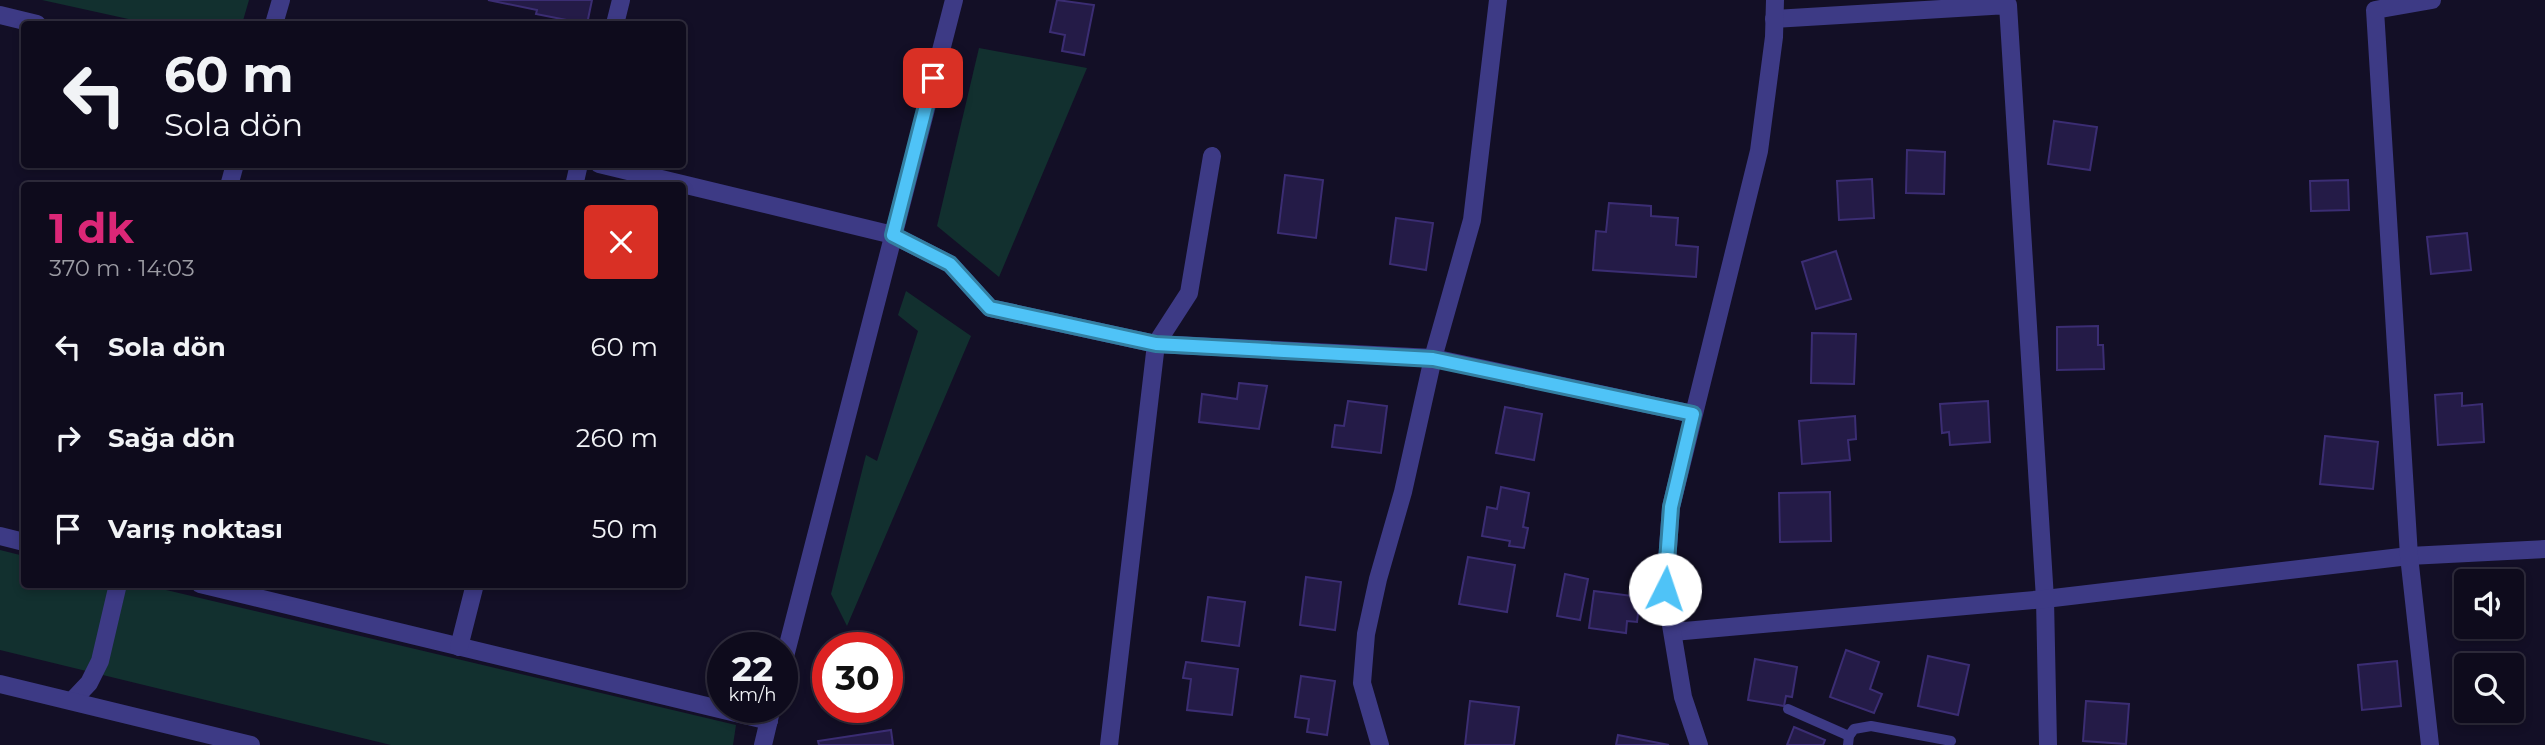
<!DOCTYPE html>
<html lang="tr">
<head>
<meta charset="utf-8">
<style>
  :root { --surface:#0e0b1c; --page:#171425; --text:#f1f3f6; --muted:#9b9ba3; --line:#2e2b3b; --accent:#db2777 }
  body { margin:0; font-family:Montserrat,sans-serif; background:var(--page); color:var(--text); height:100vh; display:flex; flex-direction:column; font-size:26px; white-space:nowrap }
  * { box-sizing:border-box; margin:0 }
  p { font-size:23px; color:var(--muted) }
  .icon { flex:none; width:38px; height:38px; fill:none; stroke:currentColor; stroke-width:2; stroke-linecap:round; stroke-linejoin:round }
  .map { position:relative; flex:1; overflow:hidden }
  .panel { position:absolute; left:21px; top:182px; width:665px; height:406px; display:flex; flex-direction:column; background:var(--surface); border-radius:7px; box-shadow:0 4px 10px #0003,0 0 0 2px var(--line) }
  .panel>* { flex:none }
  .top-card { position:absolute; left:21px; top:21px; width:665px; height:147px; border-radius:7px; box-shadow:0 4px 10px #0003,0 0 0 2px var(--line); background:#0e0b1c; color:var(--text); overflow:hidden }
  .controls { position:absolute; left:2454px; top:569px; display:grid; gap:14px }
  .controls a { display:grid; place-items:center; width:70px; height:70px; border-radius:7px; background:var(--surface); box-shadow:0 4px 10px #0003,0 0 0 2px var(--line); font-size:35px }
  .speed { position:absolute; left:707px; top:632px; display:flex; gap:14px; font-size:35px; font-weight:700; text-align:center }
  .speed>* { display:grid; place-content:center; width:91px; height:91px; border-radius:50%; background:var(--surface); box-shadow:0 4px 10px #0003,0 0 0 2px var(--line); line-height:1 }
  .speed small { font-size:18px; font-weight:400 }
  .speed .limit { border:10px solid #d22; background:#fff; color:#111 }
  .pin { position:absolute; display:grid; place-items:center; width:60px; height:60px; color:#fff; margin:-30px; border-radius:14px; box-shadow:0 4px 10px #0006 }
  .me { position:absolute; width:77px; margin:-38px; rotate:4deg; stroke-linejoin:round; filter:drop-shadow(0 0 5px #0008) }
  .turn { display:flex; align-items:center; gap:24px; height:147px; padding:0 28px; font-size:32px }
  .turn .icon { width:91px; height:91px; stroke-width:2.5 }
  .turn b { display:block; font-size:49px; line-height:60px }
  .round { display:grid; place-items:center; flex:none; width:74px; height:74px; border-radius:7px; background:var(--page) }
  .overview { display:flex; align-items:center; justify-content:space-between; height:119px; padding:0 28px }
  h1 { font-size:42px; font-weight:700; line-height:52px; color:var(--accent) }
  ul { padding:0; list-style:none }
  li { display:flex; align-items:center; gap:21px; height:91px; padding:0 28px }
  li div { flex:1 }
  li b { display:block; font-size:26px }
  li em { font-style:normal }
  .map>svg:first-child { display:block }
  .green { fill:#12302f }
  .building { fill:#241b47; stroke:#3b2d73; stroke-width:2 }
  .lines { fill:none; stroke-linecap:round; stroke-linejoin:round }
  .service { stroke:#3d3a85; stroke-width:10 }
  .minor { stroke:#3d3a85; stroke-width:18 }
  .tertiary { stroke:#3d3a85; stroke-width:18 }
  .route-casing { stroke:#337fa1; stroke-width:18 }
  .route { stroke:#4fc3f7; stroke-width:12 }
</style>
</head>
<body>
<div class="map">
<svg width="2545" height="745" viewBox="0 0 2545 745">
  <rect width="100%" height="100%" fill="#130f26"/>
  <!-- green -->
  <g class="green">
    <path d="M42,0h207l-7,24h-91z"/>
    <path d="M979,48l108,20 -88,209 -62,-51z"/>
    <path d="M906,291l65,45 -124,290 -16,-32 35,-139 11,6 41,-130 -20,-16z"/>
    <path d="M0,550l24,6v28l121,1 591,140 -3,20h-342l-391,-95z"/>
  </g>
  <!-- building -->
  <g class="building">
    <path d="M488,0h104l-5,24 -51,-10 1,-4z"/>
    <path d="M1057,0l37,5 -10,50 -22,-4 3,-16 -15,-3z"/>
    <path d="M2054,121l43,6 -7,43 -42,-6z"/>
    <path d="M1907,150l38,2 -1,42 -38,-1z"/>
    <path d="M1285,175l38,5 -7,58 -38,-5z"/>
    <path d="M1872,179l2,39 -35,2 -2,-39z"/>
    <path d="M2348,180l1,30 -38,1 -1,-30z"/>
    <path d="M1609,203l42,3v10l27,2 -2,27 22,2 -2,30 -103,-7 3,-39 10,1z"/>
    <path d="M1396,218l37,5 -7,47 -36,-6z"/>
    <path d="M2467,233l4,37 -40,4 -4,-37z"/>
    <path d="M1836,251l15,48 -35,10 -14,-47z"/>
    <path d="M2098,326v19h5l1,24 -47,1v-43z"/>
    <path d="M1812,333l44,1 -2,50 -43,-1z"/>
    <path d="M1239,383l28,3 -8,43 -60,-7 3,-28 35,5z"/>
    <path d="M2462,393v13l20,-2 2,38 -46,3 -3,-50z"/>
    <path d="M1348,401l39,5 -6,47 -49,-6 3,-22 9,1z"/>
    <path d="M1988,401l2,41 -40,3 -1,-13 -7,1 -2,-29z"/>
    <path d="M1505,407l37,7 -8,46 -38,-7z"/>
    <path d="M1855,416l1,23 -8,1 2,20 -48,4 -3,-43z"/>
    <path d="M2325,436l53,6 -5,47 -53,-5z"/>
    <path d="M1501,487l28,6 -6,34 5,1 -4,20 -15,-2 1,-5 -28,-5 5,-29 10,2z"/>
    <path d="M1830,492l1,49 -51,1 -1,-49z"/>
    <path d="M1468,557l47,8 -8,47 -48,-8z"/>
    <path d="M1565,574l23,5 -8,41 -23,-4z"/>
    <path d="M1306,577l35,5 -6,48 -35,-5z"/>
    <path d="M1594,591l46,6 -3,25 -10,-1 -1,12 -37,-5z"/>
    <path d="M1208,597l37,5 -6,44 -37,-5z"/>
    <path d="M1846,650l33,12 -9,27 12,5 -8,19 -44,-16z"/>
    <path d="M1928,656l41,9 -11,50 -40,-9z"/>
    <path d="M1755,659l42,8 -5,30 -6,-1 -2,10 -36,-6z"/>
    <path d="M2397,661l4,45 -39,4 -4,-45z"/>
    <path d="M1186,662l52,7 -6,46 -45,-5 4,-31 -8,-1z"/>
    <path d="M2511,666l2,14 8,-1 4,26 -14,2z"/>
    <path d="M1301,676l34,5 -8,54 -20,-3 2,-13 -14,-2z"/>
    <path d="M1470,701l49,6 -5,38h-49z"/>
    <path d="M2086,701l43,3 -3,40 -43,-3z"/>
    <path d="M1794,727l31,13 -2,5h-36z"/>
    <path d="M891,730l2,15h-74l-1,-4z"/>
    <path d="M1618,735l51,10h-53z"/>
  </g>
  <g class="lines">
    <!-- service -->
    <g class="service">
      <path d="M1788,709l61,27"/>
      <path d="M1848,745l1,-9 5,-7 17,-3 80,15"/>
    </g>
    <!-- minor -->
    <g class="minor">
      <path d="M0,15l37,9"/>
      <path d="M1774,19l234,-14 37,594 3,146"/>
      <path d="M274,24l7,-24"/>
      <path d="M615,24l6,-24"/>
      <path d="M599,164l294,71 57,29 40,44 166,36 277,14 260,56"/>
      <path d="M229,186l6,-22"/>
      <path d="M574,186l5,-22"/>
      <path d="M0,536l24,6"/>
      <path d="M200,584l569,137"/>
      <path d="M1673,632l372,-33 364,-43 136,-7"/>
      <path d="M459,647l16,-63"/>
      <path d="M72,701l17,-18 11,-22 18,-77"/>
      <path d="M1109,745l47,-401 33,-51 23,-137"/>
      <path d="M1380,745l-18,-62 4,-49 12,-55 25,-87 30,-134 39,-138 26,-220"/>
      <path d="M1699,745l-16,-48 -18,-108 6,-82 88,-356 15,-114 1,-37"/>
      <path d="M2430,745l-21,-189 -34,-546 57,-10"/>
    </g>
    <!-- tertiary -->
    <g class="tertiary">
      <path d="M782,668l172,-668"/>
      <path d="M0,684l251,61"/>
      <path d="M763,745l9,-38"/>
    </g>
  </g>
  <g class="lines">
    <!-- route casing -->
    <g class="route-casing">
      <path id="route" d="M933,78l-40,157 57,29 40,44 166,36 277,15 260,55 -22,93 -6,82"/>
    </g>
    <!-- route -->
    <use href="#route" class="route"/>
  </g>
</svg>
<div class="controls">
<a><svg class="icon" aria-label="sound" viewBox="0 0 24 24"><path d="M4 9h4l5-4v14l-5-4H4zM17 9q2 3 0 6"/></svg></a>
<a><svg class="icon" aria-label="search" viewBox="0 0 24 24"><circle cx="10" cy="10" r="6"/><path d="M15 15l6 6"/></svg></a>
</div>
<div class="speed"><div>22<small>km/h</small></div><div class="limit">30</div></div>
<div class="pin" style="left:933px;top:78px;background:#d93025"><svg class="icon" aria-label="arrive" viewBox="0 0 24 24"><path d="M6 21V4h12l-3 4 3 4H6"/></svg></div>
<svg class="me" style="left:1665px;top:589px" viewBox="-20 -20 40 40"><circle r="19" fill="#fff"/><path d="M0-13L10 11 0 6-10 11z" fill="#4fc3f7"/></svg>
<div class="top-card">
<div class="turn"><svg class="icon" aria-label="left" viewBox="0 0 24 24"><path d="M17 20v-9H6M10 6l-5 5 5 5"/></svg><div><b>60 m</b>Sola dön</div></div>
</div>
<section class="panel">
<div class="overview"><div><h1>1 dk</h1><p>370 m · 14:03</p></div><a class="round" style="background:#d93025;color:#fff"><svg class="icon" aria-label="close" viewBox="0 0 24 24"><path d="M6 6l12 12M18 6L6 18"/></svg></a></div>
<ul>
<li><svg class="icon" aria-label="left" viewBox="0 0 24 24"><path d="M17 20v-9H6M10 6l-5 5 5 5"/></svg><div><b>Sola dön</b></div><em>60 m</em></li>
<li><svg class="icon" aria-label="right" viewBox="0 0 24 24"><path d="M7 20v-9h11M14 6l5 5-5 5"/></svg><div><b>Sağa dön</b></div><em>260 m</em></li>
<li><svg class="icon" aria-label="arrive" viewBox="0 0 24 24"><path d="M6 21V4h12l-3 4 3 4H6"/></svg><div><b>Varış noktası</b></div><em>50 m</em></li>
</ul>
</section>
</div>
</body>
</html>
